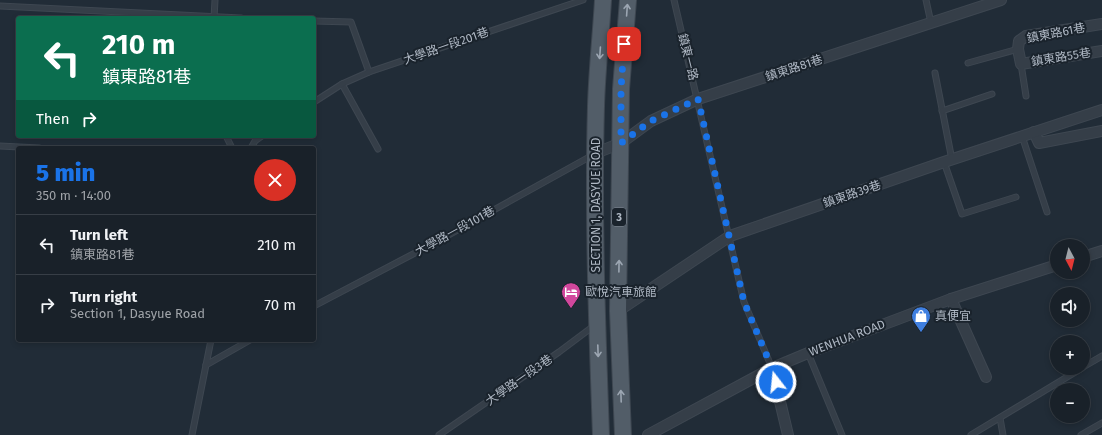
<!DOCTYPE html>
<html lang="en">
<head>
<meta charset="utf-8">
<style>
  :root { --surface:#192129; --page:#222931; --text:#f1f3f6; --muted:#9fa3a8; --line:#373e46; --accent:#1a73e8 }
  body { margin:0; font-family:"Fira Sans","Noto Sans TC",sans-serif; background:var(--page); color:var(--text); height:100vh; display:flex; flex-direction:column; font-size:15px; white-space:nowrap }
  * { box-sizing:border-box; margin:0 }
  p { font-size:13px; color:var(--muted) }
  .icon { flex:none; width:22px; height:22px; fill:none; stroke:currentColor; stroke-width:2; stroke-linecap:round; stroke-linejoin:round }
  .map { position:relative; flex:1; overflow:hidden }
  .side { position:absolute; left:16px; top:146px; width:300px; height:196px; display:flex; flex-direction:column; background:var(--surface); border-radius:4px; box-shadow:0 2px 6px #0003,0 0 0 1px var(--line) }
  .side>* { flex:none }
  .guide { position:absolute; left:16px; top:16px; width:300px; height:122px; border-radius:4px; box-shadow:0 2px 6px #0003,0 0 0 1px var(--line); background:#0b6e4f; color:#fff; overflow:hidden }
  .needle { width:26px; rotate:173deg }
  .tools { position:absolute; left:1050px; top:239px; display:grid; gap:8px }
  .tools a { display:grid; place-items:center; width:40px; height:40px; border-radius:50%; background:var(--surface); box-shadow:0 2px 6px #0003,0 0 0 1px var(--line); font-size:20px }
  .pin { position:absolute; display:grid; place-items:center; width:34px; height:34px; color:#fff; margin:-17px; border-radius:8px; box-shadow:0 2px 6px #0006 }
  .me { position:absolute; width:44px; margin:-22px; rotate:344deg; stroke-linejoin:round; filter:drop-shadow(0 0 3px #0008) }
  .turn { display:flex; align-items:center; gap:14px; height:84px; padding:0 20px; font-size:18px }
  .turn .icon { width:52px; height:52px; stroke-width:2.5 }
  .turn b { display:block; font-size:28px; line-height:34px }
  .then { display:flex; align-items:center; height:38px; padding:0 20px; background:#0003; gap:8px; font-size:15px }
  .round { display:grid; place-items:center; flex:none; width:42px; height:42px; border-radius:21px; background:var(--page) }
  .headline { display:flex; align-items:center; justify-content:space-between; height:68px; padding:0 20px }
  h1 { font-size:24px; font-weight:800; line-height:30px; color:var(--accent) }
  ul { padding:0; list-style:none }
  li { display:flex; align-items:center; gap:12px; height:60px; padding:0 20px; border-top:1px solid var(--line) }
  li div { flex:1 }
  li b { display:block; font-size:15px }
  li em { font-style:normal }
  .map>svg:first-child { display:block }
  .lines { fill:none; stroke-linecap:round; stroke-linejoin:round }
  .lane-casing { stroke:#3e4751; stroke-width:7 }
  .street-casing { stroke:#3e4751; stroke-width:12 }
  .primary-casing { stroke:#3e4751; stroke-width:18 }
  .lane { stroke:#353e48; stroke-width:5 }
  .street { stroke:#353e48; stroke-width:10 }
  .primary { stroke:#525d68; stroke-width:16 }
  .oneway { stroke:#9ca6b2 }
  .route { stroke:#1a73e8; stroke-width:7; stroke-dasharray:0 12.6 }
  .labels { text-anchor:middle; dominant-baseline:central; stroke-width:4; stroke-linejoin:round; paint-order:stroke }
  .shield { fill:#1a232c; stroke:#828b96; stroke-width:1 }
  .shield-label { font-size:11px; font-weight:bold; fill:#afb8c4 }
  .street-label { font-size:12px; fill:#afb8c4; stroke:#1a232c }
  .poi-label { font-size:12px; fill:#afb8c4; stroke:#1a232c; text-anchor:start }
</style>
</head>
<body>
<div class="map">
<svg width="1102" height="435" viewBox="0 0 1102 435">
  <rect width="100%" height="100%" fill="#212c37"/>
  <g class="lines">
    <!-- lane casing -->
    <g class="lane-casing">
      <g id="lane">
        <path d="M674,0l70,302 28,66"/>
        <path d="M926,0l5,23"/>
        <path d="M0,6l241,12"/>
        <path d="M214,18l1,-18"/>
        <path d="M314,21l37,1 18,50"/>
        <path d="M968,63l50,-14"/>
        <path d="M1021,64l5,32"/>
        <path d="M935,73l17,87"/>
        <path d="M342,84l36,65"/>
        <path d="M314,102l28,-18 27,-12 214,-72"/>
        <path d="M942,111l50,-17"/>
        <path d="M226,136l6,12"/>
        <path d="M1022,136l25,76"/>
        <path d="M0,146l39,2"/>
        <path d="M251,148l4,-7 7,-5"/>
        <path d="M944,162l18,52 54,-17"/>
        <path d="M314,306l122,-64 157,-87"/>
        <path d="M808,353l34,82"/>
        <path d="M206,365l44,-25"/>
        <path d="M1083,367l19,-11"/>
        <path d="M1000,418l3,17"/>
        <path d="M192,435l19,-95"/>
        <path d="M439,435l120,-83 36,-27"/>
        <path d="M971,435l111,-67"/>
        <path d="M1081,435l21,-12"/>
      </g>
    </g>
    <!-- street casing -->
    <g class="street-casing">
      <g id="street">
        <path d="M1102,24l-76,12 -7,5 -1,8 3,15 81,-13"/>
        <path d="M1034,132l5,11 63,-12"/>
        <path d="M596,153l25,-10 30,-22 47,-22 303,-99"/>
        <path d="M1083,257l19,-6"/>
        <path d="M951,299l35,78"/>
        <path d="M618,311l112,-75 214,-74 158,-52"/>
        <path d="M772,368l16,67"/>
        <path d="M648,435l124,-67 36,-15 143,-54 106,-34"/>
      </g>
    </g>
    <!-- primary casing -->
    <g class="primary-casing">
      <g id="primary">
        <path d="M601,435c-4,-110 -8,-220 -5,-329 1,-36 5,-71 7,-106"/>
        <path d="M623,435l-5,-124 3,-222 7,-89"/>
      </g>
    </g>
    <!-- lane -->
    <use href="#lane" class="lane"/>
    <!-- street -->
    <use href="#street" class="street"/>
    <!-- primary -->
    <use href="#primary" class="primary"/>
  </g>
  <!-- one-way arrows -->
  <defs><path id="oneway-shaft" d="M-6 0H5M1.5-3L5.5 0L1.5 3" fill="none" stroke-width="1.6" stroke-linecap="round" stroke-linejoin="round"/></defs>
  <g class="oneway">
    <use href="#oneway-shaft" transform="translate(627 10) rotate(-86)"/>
    <use href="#oneway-shaft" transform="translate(600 53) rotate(94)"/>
    <use href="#oneway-shaft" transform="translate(619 266) rotate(-89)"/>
    <use href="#oneway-shaft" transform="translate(598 351) rotate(88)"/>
    <use href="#oneway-shaft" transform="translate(621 396) rotate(-92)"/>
  </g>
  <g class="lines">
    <!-- route -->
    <path class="route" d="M624,44l-3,45v54l30,-22 47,-22 46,203 28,66 4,14"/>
  </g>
  <!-- icons -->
  <defs>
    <g id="hotel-pin" transform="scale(1)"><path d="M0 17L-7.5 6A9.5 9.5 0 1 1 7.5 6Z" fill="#d1479c" stroke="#1a232c"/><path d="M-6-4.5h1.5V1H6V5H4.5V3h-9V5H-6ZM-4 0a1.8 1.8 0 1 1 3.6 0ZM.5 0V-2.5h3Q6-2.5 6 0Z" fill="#fff"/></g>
    <g id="shop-pin" transform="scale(1)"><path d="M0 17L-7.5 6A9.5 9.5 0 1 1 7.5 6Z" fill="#3f7fe0" stroke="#1a232c"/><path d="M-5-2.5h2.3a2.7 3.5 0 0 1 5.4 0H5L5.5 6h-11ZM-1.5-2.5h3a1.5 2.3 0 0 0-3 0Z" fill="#fff"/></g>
  </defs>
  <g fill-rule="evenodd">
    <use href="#hotel-pin" x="571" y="292"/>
    <use href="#shop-pin" x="921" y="316"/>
  </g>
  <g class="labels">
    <!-- shield labels -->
    <rect class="shield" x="612" y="208" width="14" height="18" rx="3"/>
    <g class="shield-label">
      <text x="619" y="217">3</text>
    </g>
    <!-- street labels -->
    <g class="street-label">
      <text transform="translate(1056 33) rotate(-11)">鎮東路61巷</text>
      <text transform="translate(446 46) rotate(-19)">大學路一段201巷</text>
      <text transform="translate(688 57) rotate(76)">鎮東一路</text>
      <text transform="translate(1061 57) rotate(-9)">鎮東路55巷</text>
      <text transform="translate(794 68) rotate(-18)">鎮東路81巷</text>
      <text transform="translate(852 194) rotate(-19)">鎮東路39巷</text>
      <text transform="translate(596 205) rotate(-90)">SECTION 1, DASYUE ROAD</text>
      <text transform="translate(455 231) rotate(-29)">大學路一段101巷</text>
      <text transform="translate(847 338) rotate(-21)">WENHUA ROAD</text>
      <text transform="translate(519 380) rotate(-35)">大學路一段3巷</text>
    </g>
    <!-- poi labels -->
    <g class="poi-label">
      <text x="585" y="292">歐悅汽車旅館</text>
      <text x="935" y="316">真便宜</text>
    </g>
  </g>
</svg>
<div class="tools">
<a><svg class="needle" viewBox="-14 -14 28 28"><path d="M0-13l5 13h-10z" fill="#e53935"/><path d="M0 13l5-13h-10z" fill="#9fa3a8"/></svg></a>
<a><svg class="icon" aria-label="sound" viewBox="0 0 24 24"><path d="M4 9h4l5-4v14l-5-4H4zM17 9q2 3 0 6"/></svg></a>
<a>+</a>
<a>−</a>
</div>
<div class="pin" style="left:624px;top:44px;background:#d93025"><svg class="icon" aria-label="arrive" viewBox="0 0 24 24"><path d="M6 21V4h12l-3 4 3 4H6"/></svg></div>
<svg class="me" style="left:776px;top:382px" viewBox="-20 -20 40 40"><circle r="17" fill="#1a73e8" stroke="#fff" stroke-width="3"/><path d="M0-11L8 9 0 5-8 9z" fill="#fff"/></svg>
<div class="guide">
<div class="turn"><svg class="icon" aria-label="left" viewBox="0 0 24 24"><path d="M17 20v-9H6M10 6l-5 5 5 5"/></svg><div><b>210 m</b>鎮東路81巷</div></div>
<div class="then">Then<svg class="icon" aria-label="right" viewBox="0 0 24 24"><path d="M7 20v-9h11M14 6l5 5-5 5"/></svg></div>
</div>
<section class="side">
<div class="headline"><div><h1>5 min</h1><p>350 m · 14:00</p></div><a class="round" style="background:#d93025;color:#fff"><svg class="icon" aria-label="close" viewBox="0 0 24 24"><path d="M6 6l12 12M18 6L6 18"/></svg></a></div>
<ul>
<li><svg class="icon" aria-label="left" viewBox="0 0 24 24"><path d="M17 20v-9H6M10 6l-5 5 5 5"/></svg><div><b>Turn left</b><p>鎮東路81巷</p></div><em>210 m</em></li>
<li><svg class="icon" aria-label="right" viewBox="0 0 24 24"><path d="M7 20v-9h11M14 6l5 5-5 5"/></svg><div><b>Turn right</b><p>Section 1, Dasyue Road</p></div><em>70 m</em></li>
</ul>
</section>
</div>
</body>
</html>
